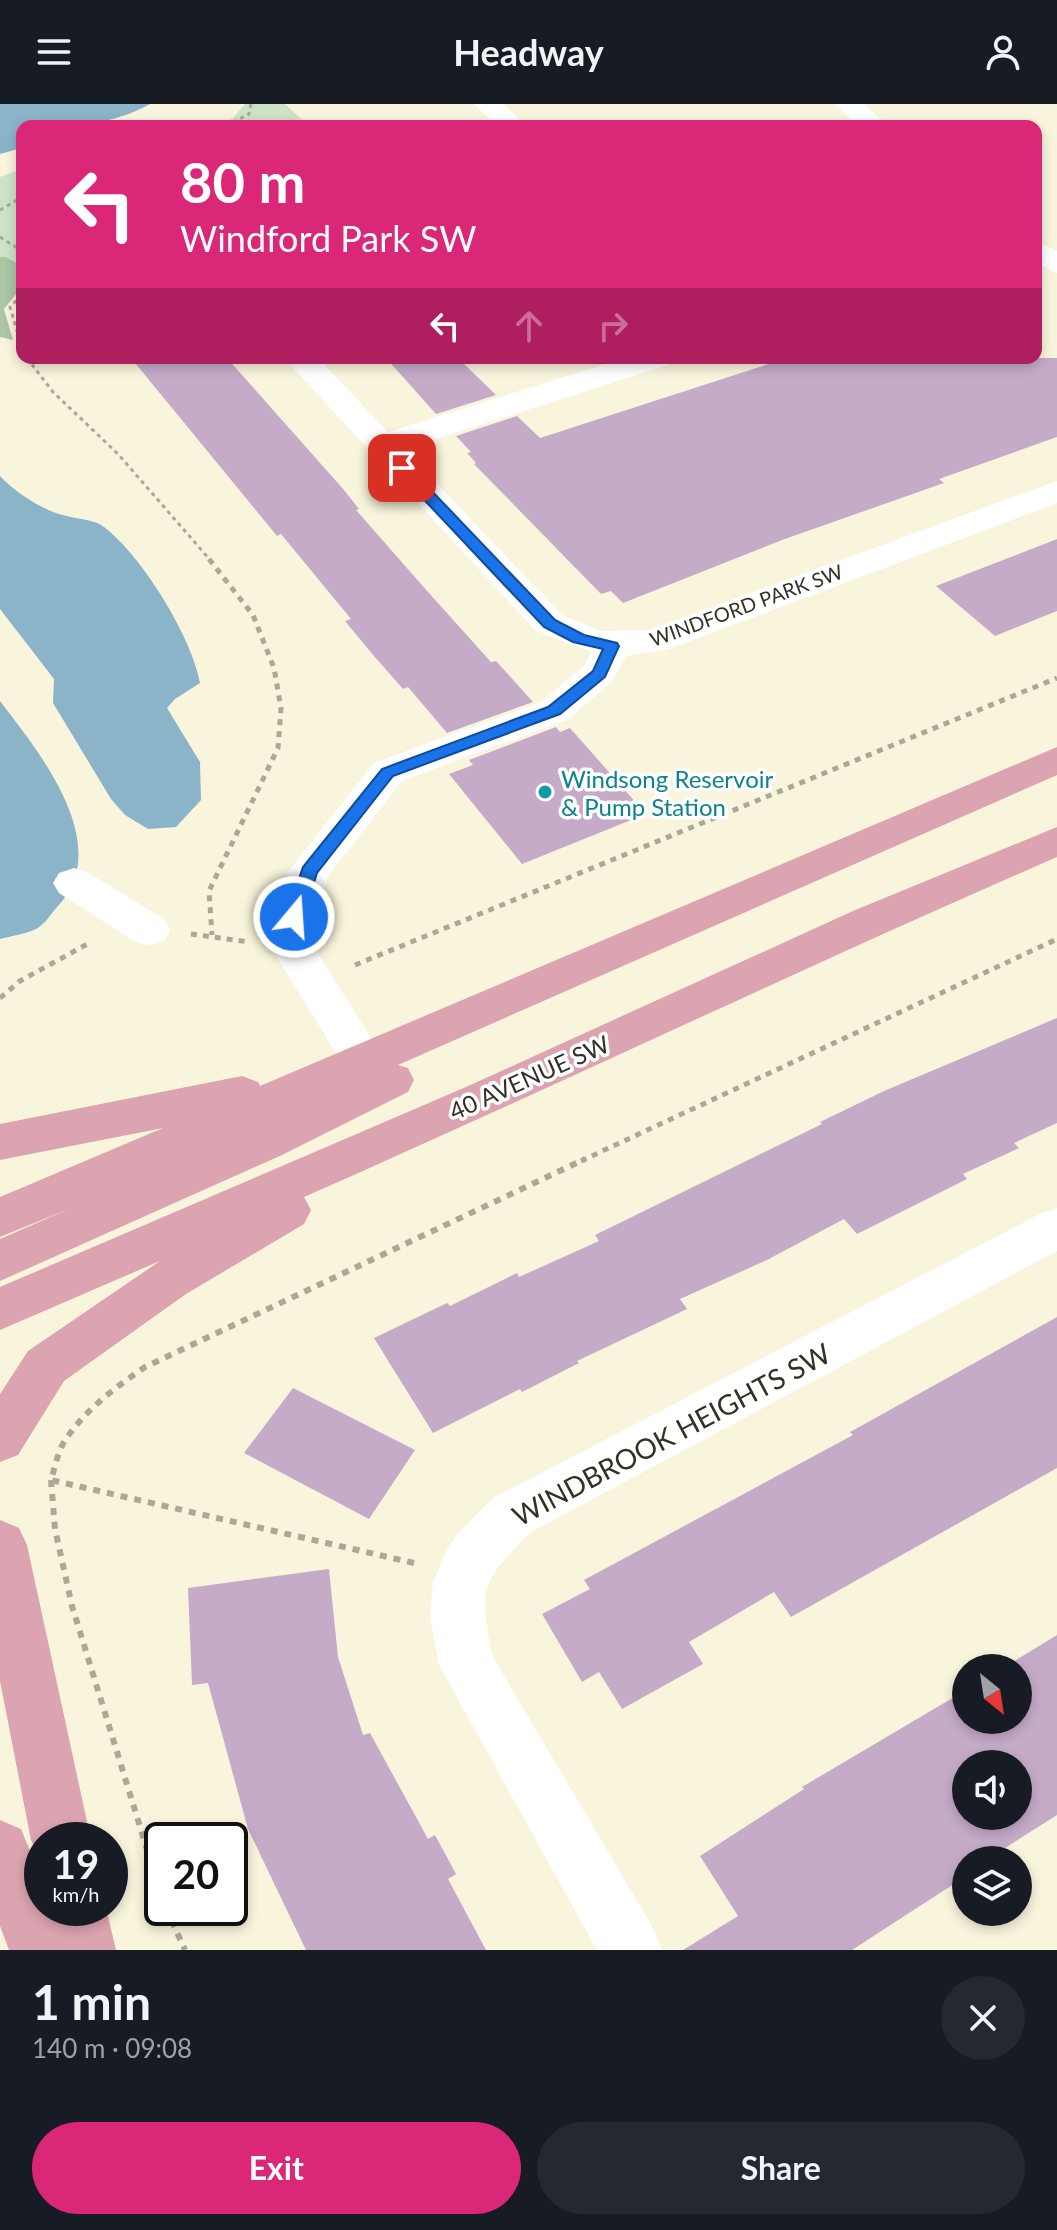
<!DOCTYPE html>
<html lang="en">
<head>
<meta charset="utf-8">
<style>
  :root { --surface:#171b24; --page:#242831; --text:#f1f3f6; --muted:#9ea1a6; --accent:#db2777 }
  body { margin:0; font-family:Lato,sans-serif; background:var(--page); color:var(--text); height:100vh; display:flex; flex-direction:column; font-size:30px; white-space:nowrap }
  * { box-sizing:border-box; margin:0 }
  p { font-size:26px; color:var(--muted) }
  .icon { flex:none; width:44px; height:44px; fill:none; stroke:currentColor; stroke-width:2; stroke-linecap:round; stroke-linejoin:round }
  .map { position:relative; height:1846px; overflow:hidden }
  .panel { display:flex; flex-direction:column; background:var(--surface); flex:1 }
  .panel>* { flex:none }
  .guide { position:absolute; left:16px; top:16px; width:1026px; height:244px; border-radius:16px; box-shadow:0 4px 12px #0003; background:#db2777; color:#fff; overflow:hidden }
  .needle { width:52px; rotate:150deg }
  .buttons { position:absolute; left:952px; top:1550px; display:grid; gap:16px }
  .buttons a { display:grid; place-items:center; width:80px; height:80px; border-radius:50%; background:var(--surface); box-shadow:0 4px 12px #0003; font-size:40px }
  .speed { position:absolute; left:24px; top:1718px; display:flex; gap:16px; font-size:40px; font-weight:700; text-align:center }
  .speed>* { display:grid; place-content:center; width:104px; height:104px; border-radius:50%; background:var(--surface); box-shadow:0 4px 12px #0003; line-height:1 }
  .speed small { font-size:20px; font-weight:400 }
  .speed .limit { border:4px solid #111; border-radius:12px; background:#fff; color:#111 }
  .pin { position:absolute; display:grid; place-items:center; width:68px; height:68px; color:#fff; margin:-34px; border-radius:16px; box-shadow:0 4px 12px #0006 }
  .me { position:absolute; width:88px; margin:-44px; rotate:18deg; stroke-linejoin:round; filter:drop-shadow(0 0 6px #0008) }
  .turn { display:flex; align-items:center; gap:28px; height:168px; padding:0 32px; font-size:36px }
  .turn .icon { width:104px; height:104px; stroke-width:2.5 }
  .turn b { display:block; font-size:56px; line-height:68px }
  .lanes { display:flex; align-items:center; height:76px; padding:0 32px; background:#0003; justify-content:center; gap:40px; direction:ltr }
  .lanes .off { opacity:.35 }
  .round { display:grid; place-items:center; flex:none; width:84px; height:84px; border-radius:42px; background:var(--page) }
  .headline { display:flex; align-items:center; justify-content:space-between; height:136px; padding:0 32px }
  h1 { font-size:48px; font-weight:700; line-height:60px }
  .action { display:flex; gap:16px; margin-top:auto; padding:16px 32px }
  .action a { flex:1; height:92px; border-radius:48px; background:var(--accent); color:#fff; font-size:32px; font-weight:700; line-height:92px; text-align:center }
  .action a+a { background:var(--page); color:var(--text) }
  header { display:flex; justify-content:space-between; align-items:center; height:104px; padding:0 32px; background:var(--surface); font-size:36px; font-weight:700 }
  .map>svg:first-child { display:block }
  .green { fill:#cce3c7 }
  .forest { fill:#abc5a6 }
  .water { fill:#8cb4c9 }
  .building { fill:#c6abc9; fill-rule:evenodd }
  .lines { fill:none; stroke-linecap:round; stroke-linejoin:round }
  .path-far2 { stroke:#aba895; stroke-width:3; stroke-dasharray:4 4; stroke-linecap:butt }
  .path-far1 { stroke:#aba895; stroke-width:5; stroke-dasharray:6 6; stroke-linecap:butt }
  .path { stroke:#aba895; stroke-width:6; stroke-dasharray:7 7; stroke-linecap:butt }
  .minor { fill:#fff; fill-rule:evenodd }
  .major { fill:#dca4b0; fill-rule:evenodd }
  .route { fill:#1a73e8; stroke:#114b97; stroke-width:2 }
  .culture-dot { fill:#0f9aa8; stroke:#fff; stroke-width:3 }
  .labels { text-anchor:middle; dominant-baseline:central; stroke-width:7; stroke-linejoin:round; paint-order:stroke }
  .far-street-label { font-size:20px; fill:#323127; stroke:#fff }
  .culture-label { font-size:24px; fill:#0d838f; stroke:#fff; text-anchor:start }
  .street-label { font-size:24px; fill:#323127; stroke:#fff }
  .near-street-label { font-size:28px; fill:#323127; stroke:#fff }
</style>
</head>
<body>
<header><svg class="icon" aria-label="menu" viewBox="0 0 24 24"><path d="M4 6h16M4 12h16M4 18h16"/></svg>Headway<svg class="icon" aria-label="person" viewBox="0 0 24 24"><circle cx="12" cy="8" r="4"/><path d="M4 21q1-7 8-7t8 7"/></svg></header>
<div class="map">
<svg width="1057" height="1846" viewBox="0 0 1057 1846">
  <rect width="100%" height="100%" fill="#f9f5dc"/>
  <!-- green -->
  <g class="green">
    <path d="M245,0h40l24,22h-95l19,-8z"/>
    <path d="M22,65v97l-16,-9h-6v-80z"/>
  </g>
  <!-- forest -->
  <path class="forest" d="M0,153h6l16,9v21l-18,22 9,31 -13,-3z"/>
  <!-- water -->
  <g class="water">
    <path d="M0,0h150c-41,23 -82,22 -128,22v22l-22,6z"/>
    <path d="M0,372c15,16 42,34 63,39 12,4 31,4 41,12 38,29 88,110 96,156l-25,16 -8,9 33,54 1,38 -25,27 -28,2 -23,-14 -14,-16 -58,-96 1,-24 -54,-70z"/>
    <path d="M0,597c39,51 116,145 57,206 -6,7 -13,18 -21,22 -10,5 -25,7 -36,10z"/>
  </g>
  <!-- building -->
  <g class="building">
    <path d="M131,254h96l117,132 15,19 -3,1 72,82 63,70 5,-1 37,41 -86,31 -39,-46 -5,2 -29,-33 -29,-35 6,-2 -70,-85 -4,2z"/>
    <path d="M386,254h72l38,37 -60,19z"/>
    <path d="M787,254h270v79l-118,42 5,4 -162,57 -159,63 -12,-12 -10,3 -127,-130 2,-1 -9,-10 4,-1 -15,-16 61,-20 23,22z"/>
    <path d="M1057,435v72l-62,25 -59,-50z"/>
    <path d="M556,623l4,5 10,-4 76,86 -124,50 -73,-90 24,-9 -4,-5z"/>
    <path d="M1057,914v105l-43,20 5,5 -56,26 4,5 -110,55 -13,-15 -77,41 -87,39 7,10 -110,52 2,2 -57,29 -2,-3 -87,44 -59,-95 73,-35 3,3 67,-33 2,4 80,-36 -4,-6 227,-111 -2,-2 64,-31z"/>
    <path d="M1057,1213v151l-266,149 -17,-25 -85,50 14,22 -81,45 -23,-37 -17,10 -40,-68 48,-25 -6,-9 269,-145 -3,-3z"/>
    <path d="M293,1284l122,62 -46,69 -125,-66z"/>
    <path d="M329,1465l9,88 25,78 7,-2 58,106 7,-4 21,39 -8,5 38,71h-180l-58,-121 -40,-146 -16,2 -4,-97z"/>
    <path d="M1057,1531v180l-71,45h-20v13l-10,7 1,2 -105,68h-169l55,-34 -38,-60 104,-67 -2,-2 164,-97v30h52v-52h-15zM966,1660h52v52h-52z"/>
  </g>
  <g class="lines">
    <!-- path-far2 -->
    <g class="path-far2">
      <path d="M226,22l23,-12 2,-10"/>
      <path d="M0,106l22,-13"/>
      <path d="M0,133l22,14"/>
      <path d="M22,191l-12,12 12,41"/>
      <path d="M27,254l26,34 65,62 93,107"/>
    </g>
    <!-- path-far1 -->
    <g class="path-far1">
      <path d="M209,455l44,56 21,53 7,40 -3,40 -69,143 3,44"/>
      <path d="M191,830l58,8"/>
      <path d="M355,861l702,-287"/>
      <path d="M0,894l20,-17 71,-39"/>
      <path d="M581,1057l476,-222"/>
    </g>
    <!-- path -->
    <g class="path">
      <path d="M51,1376l4,49 17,77 90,292"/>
      <path d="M414,1459l-363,-83c4,-13 7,-30 15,-41 20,-30 50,-52 79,-72l440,-208"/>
      <path d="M166,1804l19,42"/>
    </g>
    <!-- minor -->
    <g class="minor">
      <path d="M474,0h29l24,22h-30z"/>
      <path d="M835,0h29l24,22h-30z"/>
      <path d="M1036,137l21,10v22l-21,-10z"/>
      <path d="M284,254h34l70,74 237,-74h48l-5,7 -264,84 158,166 39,16 49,-1 407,-149v22l-388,146 -43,7 -14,25 -45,39 -165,61 -74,95 -13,41 -1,31 72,113 -6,12 -16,5 -16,-5 -76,-124 1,-32 15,-45 86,-109 167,-61 43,-36 7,-14 -55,-21z"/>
      <path d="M74,764l15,5 75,46 6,11 -6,11 -15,4 -15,-4 -75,-48 -6,-10 6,-10z"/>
      <path d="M1057,1104v43l-526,281c-49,49 -54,56 -38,125l160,271 9,22h-65l-158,-285 -9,-49 3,-35 15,-33 10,-15 35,-35 547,-284z"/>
    </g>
    <!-- major -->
    <g class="major">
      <path d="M1057,643v28l-659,290 10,3 6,12 -6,12 -126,63 -282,126v-42l71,-31 -71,29v-40l163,-69 -163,32v-36l242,-48 16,6 2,4z"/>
      <path d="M1057,723v30c-253,110 -501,229 -753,340l7,13 -7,14 -118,70 -122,87 -46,74 -18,7v-68l28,-43 132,-90 -160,69v-43l466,-200 387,-176z"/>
      <path d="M0,1416l19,8 8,17 64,295h-49v22l-11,-22 -31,-159z"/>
      <path d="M0,1716l21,9 21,51v28h64l10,42h-107l-9,-24z"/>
    </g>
  </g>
  <!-- route -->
  <path class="route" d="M402,359l5,2 148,155 29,15 33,8 2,3 -14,31 -45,37 -167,62 -76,97 -14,44 -9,6 -8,-6 17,-50 79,-98 166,-62 45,-36 10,-22 -30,-7 -29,-15 -147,-156v-6z"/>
  <!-- markers -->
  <circle class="culture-dot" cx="545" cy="688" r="8"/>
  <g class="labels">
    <!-- far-street labels -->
    <g class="far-street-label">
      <text transform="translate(746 501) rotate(-20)">WINDFORD PARK SW</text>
    </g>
    <!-- culture labels -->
    <g class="culture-label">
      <text x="561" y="674">Windsong Reservoir<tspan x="561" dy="28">&amp; Pump Station</tspan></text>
    </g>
    <!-- street labels -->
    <g class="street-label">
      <text transform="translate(529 973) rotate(-24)">40 AVENUE SW</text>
    </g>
    <!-- near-street labels -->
    <g class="near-street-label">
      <text transform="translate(671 1330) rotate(-28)">WINDBROOK HEIGHTS SW</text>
    </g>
  </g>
</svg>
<div class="buttons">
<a><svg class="needle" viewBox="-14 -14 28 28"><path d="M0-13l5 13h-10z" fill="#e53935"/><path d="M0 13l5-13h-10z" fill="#9ea1a6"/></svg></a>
<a><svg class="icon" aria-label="sound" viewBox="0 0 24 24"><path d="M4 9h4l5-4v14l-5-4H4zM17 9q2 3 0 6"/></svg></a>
<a><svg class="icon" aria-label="layers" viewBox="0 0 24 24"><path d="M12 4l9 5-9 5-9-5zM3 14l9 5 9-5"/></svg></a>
</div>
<div class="speed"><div>19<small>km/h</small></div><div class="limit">20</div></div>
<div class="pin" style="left:402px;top:364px;background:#d93025"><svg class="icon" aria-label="arrive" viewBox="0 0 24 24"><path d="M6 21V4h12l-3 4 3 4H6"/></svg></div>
<svg class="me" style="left:294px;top:813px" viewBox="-20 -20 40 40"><circle r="17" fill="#1a73e8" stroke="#fff" stroke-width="3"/><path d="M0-11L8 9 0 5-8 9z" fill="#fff"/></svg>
<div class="guide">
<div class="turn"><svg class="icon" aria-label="left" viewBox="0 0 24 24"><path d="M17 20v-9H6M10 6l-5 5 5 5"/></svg><div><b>80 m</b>Windford Park SW</div></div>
<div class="lanes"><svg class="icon" aria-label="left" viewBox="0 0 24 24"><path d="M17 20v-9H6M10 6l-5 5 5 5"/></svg><svg class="icon off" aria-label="ahead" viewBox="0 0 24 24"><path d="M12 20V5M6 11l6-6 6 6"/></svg><svg class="icon off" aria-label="right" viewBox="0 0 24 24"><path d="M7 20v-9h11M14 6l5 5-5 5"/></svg></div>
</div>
</div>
<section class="panel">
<div class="headline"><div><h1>1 min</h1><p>140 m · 09:08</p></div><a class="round"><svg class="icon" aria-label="close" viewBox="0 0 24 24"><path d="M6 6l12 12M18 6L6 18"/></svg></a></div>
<div class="action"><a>Exit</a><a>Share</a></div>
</section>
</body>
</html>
